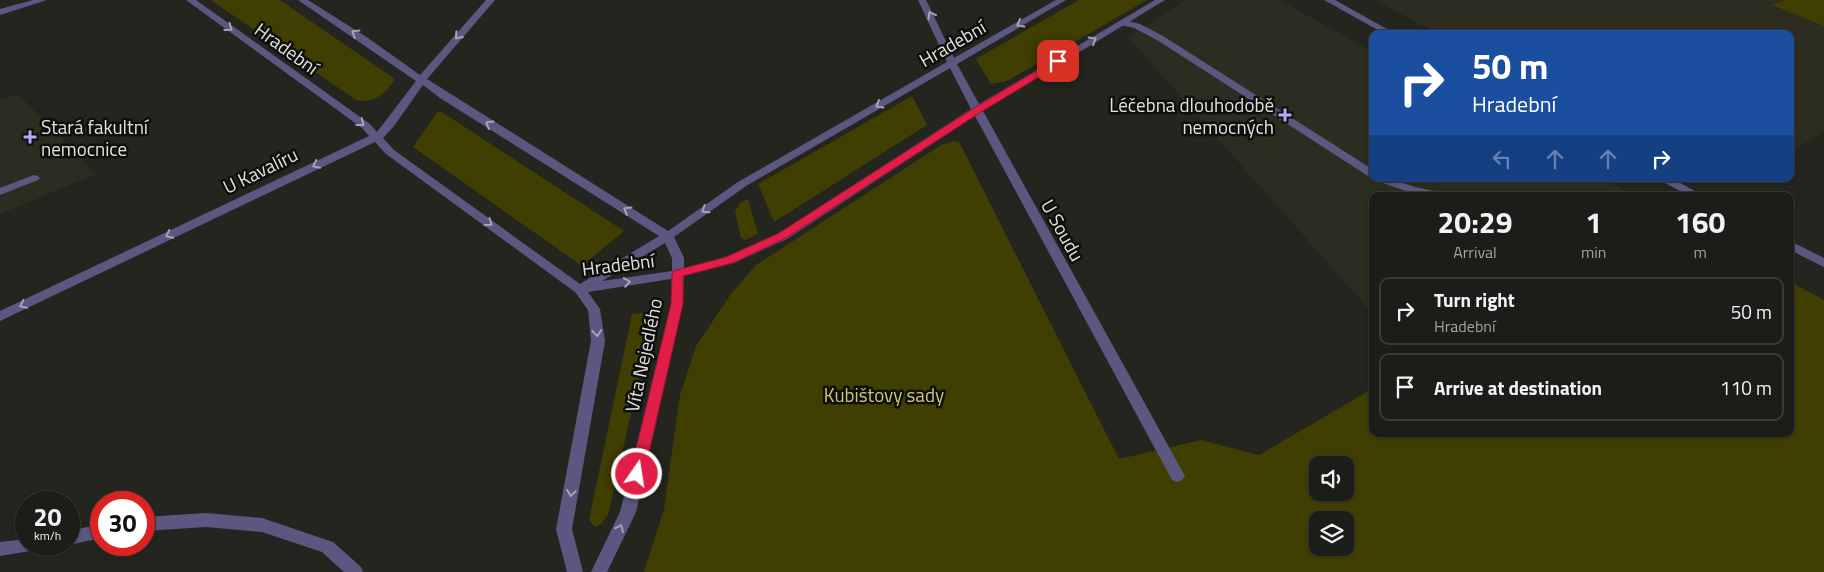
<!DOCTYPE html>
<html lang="en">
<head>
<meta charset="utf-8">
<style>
  :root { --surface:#1c1c18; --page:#252521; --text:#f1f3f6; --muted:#a0a1a2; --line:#3a3a37 }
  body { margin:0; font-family:"Titillium Web",sans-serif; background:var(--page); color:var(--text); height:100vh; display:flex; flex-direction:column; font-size:19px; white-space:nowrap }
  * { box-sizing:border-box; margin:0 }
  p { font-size:16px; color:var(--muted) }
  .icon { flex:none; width:28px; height:28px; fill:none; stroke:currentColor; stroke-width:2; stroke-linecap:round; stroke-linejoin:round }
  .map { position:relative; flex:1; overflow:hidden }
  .panel { position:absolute; left:1369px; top:192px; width:425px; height:245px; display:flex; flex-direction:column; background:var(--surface); border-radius:10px; box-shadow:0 1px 4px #0004,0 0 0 1px var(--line) }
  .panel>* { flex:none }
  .guide { position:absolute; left:1369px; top:30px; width:425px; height:152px; border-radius:10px; box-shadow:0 1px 4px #0004,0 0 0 1px var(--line); background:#1a4fa0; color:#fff; overflow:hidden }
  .controls { position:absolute; left:1309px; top:456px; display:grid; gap:10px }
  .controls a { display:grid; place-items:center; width:45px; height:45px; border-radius:10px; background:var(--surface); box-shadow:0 1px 4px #0004,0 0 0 1px var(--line); font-size:25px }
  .speed { position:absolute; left:15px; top:491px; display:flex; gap:10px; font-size:25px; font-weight:700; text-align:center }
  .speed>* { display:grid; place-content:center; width:65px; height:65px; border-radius:50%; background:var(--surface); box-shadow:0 1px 4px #0004,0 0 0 1px var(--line); line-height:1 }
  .speed small { font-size:12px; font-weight:400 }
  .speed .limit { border:8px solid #d22; background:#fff; color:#111 }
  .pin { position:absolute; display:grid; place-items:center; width:42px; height:42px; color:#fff; margin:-21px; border-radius:10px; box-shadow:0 2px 8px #0006 }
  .me { position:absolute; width:55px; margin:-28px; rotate:13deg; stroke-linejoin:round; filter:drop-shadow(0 0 4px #0008) }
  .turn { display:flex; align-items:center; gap:18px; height:105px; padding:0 20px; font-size:22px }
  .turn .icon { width:65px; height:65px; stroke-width:2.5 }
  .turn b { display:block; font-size:35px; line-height:42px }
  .lanes { display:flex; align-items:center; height:48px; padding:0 20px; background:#0003; justify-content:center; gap:25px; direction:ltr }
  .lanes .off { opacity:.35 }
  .eta { display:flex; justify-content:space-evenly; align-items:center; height:85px; text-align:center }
  .eta b { font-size:30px; font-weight:700; line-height:35px }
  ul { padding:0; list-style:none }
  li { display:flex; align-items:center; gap:15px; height:68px; margin:0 10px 8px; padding:0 10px; border:2px solid var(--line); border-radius:10px }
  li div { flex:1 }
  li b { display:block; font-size:19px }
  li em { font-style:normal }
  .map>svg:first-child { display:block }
  .built { fill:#2c2c21 }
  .green { fill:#403e00; fill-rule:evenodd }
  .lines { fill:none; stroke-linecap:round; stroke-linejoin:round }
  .service { fill:#5c5780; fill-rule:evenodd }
  .minor { fill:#5c5780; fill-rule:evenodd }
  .tertiary { fill:#5c5780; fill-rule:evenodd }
  .oneway { stroke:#a5a3b4 }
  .route { fill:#e11d48; stroke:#92132f }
  .poi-dot { fill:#b5acf9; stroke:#0e0e0c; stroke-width:2 }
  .labels { text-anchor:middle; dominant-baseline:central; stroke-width:5; stroke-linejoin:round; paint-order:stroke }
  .street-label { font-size:19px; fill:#e1e2de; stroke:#0e0e0c }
  .poi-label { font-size:19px; fill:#e1e2de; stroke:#0e0e0c; text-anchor:end }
  .park-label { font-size:19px; fill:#cbca6e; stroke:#0e0e0c }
</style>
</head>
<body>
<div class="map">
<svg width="1824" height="572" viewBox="0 0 1824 572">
  <rect width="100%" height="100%" fill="#252520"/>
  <!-- built -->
  <g class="built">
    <path d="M1185,0h94l93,51v128h232l31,17h-263v117l-244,-276z"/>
    <path d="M1374,0h450v132l-34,20v-118h-350z"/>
    <path d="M18,94l78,80 -96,40v-114z"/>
  </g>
  <!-- green -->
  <g class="green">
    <path d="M211,0h69l112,77 2,3c-7,14 -23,24 -38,20z"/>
    <path d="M1079,0h68l-140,81 -16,3 -15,-25z"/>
    <path d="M1784,0h40v26l-52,-21z"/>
    <path d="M912,96l15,29 -153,97 -16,-38z"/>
    <path d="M438,111l7,3 179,117 -42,35 -169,-119z"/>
    <path d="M954,141l5,1 160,317 82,-19 58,15 113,-66v45h418v-152l34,18v272h-1180l20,-63 16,-114 16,-49 35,-52 25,-29 185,-120zM1318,465h27v27h-27zM1318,520h27v28h-27z"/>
    <path d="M748,199l10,35 -13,6 -4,-2 -6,-27 5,-8z"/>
    <path d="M654,312l-46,203 -7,9 -6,3 -6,-7 43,-206z"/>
  </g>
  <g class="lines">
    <!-- service -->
    <g class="service">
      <path d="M1124,20l16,4 23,12 209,133v8l-4,-1 -211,-136 -23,-12 -13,-3v-4z"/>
      <path d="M34,175l4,1 2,2 -2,2 -38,15v-7z"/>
      <path d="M1375,179h16l24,8 33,7 2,2c-26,2 -48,-6 -73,-15z"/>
    </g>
    <!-- minor -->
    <g class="minor">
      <path d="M186,0h10l174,124 7,8 39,-51 -118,-81h10l60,38 52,37 66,-75h9l-68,79 241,152 70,-49 209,-120 -29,-62h8l28,58 102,-58h10l-109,64 22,40 176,-104h10l-182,111 202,365 -3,4 -5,2 -5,-2 -197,-364 -188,123 -53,24 -50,13 -1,28 -47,208 -29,60h-16l29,-60 51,-208v-25l-83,13 12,17 5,32 -33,188 11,43h-16l-11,-43 35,-188 -3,-31 -13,-18 -189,-138 -11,-12 -375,179v-10l369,-175 -7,-8zM950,68l21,41 -192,124 -53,24 -42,11v-10l-10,-21 72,-51zM423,85l17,13 219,138 -79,48 -186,-134 -11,-12 11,-12zM665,243l7,15v13l-70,10z"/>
      <path d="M206,513l56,5 65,22 6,2 28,25 2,5h-19l-22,-20 -60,-20 -56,-5 -62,4v-14z"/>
      <path d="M101,524v14l-32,7v-14z"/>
      <path d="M26,539v6h12l-2,5 -36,6v-14z"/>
    </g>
    <!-- tertiary -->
    <g class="tertiary">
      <path d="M33,0h14l-47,15v-6z"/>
      <path d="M1324,0h11l61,34h-11z"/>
      <path d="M1660,179h13l31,17h-14l-29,-15z"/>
      <path d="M1790,241l34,17v9l-34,-17z"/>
    </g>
  </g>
  <!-- one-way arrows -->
  <defs><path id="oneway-chevron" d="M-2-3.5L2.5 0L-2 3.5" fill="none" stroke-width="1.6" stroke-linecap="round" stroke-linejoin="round" transform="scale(1.25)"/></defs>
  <g class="oneway">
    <use href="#oneway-chevron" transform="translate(931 15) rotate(-119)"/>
    <use href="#oneway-chevron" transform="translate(1020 24) rotate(150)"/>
    <use href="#oneway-chevron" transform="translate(229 28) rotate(36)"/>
    <use href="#oneway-chevron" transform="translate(355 33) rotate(-148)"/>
    <use href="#oneway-chevron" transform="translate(458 36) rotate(132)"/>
    <use href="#oneway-chevron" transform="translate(1093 40) rotate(-31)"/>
    <use href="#oneway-chevron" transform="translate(879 105) rotate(150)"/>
    <use href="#oneway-chevron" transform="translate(361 123) rotate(38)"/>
    <use href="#oneway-chevron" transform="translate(489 124) rotate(-148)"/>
    <use href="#oneway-chevron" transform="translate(316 165) rotate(154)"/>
    <use href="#oneway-chevron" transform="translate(627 210) rotate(-148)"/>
    <use href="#oneway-chevron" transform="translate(705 210) rotate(145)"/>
    <use href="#oneway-chevron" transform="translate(489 223) rotate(36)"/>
    <use href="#oneway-chevron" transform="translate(169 235) rotate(154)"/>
    <use href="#oneway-chevron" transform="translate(627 282) rotate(-9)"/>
    <use href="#oneway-chevron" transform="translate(23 305) rotate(154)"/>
    <use href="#oneway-chevron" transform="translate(597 333) rotate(84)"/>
    <use href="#oneway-chevron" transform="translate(571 493) rotate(100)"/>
    <use href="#oneway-chevron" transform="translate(620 528) rotate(-65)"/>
  </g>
  <!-- route -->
  <path class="route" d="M1058,58l4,1v4l-81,49 -195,126 -53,25 -50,13v28l-39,170 -2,4 -5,2 -5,-2 -2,-4 41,-170 1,-30 1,-3 53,-14 53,-24 195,-125z"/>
  <!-- markers -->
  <g class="poi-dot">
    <path d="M1282.5 107.5h5v5h5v5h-5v5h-5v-5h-5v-5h5z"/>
    <path d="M27.5 129.5h5v5h5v5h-5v5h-5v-5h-5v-5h5z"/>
  </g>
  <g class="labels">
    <!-- street labels -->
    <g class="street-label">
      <text transform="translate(952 43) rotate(-30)">Hradební</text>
      <text transform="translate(287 48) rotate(36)">Hradební</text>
      <text transform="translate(260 170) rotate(-26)">U Kavalíru</text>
      <text transform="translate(1063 230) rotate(61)">U Soudu</text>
      <text transform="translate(618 264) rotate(-7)">Hradební</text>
      <text transform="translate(643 355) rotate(-78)">Víta Nejedlého</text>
    </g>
    <!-- poi labels -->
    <g class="poi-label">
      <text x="1274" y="104">Léčebna dlouhodobě<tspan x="1274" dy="22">nemocných</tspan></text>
      <text x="41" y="126" text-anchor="start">Stará fakultní<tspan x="41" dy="22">nemocnice</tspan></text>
    </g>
    <!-- park labels -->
    <g class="park-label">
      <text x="884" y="394">Kubištovy sady</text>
    </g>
  </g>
</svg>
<div class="controls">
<a><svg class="icon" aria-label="sound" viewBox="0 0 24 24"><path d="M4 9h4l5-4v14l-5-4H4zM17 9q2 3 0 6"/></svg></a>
<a><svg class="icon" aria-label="layers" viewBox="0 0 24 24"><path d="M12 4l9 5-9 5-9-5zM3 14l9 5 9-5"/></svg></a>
</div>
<div class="speed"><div>20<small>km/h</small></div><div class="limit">30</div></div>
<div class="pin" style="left:1058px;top:61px;background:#d93025"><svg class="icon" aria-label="arrive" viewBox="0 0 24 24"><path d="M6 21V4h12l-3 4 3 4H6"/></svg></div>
<svg class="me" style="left:637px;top:474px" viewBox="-20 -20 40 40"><circle r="17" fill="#e11d48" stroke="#fff" stroke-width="3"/><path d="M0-11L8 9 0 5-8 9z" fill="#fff"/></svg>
<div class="guide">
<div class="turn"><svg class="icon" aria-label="right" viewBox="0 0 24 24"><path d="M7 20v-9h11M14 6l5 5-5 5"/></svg><div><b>50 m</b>Hradební</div></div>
<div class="lanes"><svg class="icon off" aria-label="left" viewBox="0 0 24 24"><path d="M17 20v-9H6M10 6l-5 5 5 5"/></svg><svg class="icon off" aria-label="ahead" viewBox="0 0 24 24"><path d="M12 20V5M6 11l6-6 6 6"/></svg><svg class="icon off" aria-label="ahead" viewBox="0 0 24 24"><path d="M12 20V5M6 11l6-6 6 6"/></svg><svg class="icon" aria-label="right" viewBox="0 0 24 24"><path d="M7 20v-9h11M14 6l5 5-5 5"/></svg></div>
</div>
<section class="panel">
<div class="eta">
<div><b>20:29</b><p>Arrival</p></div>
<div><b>1</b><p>min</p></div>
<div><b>160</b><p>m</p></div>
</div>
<ul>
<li><svg class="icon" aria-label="right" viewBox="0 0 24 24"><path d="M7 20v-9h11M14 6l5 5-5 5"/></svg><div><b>Turn right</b><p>Hradební</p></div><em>50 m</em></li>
<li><svg class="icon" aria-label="arrive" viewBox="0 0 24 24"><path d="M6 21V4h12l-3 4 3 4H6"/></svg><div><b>Arrive at destination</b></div><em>110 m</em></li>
</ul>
</section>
</div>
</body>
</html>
